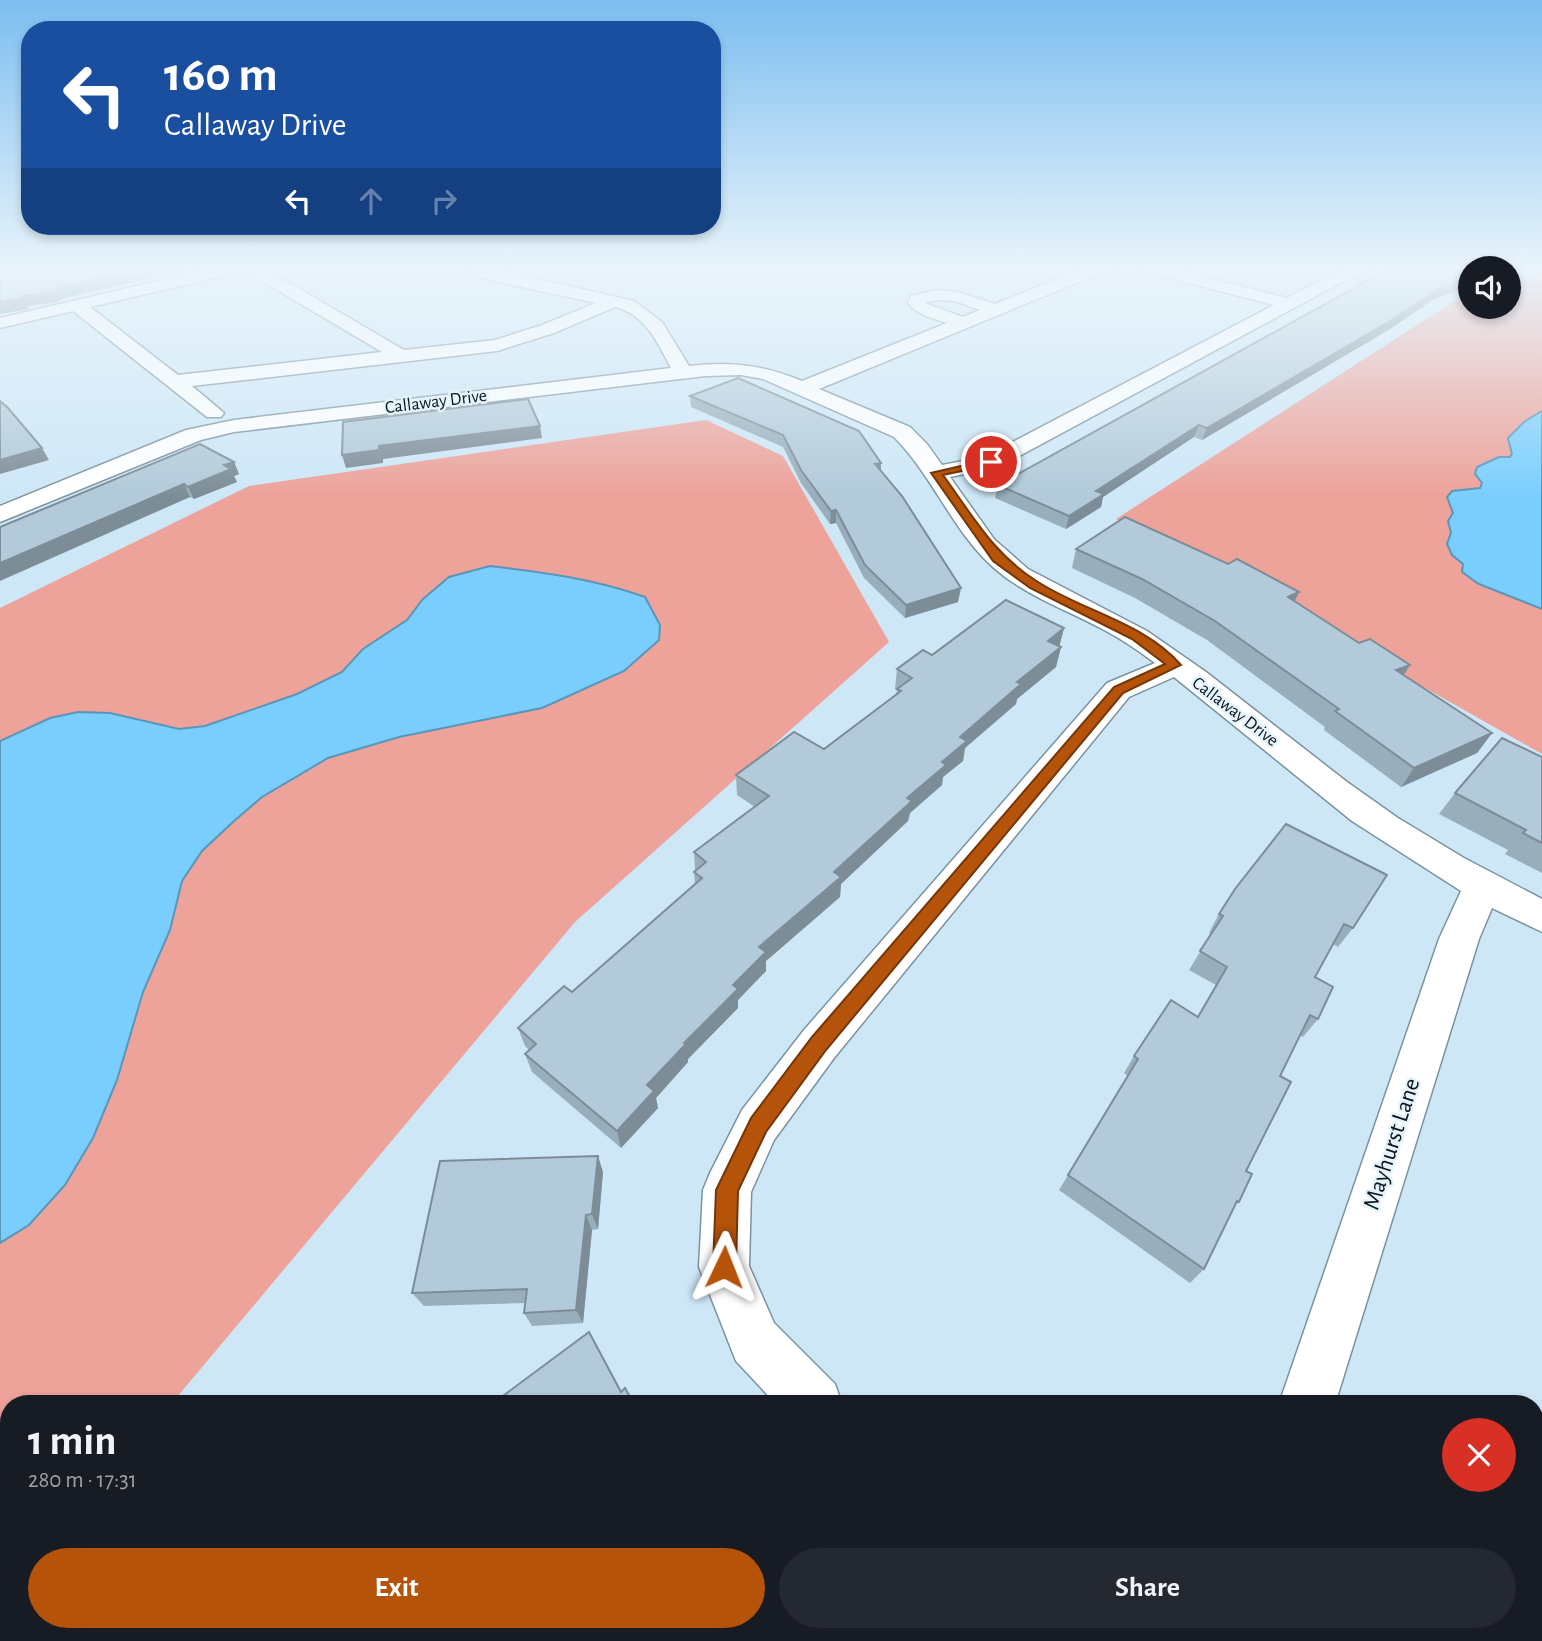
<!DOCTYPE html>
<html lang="en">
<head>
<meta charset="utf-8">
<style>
  :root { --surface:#171b24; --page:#242831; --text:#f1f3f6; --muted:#9ea1a6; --accent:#b45309 }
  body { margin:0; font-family:"Alegreya Sans",sans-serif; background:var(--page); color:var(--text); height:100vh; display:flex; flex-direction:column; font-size:26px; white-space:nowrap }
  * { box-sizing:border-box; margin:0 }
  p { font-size:23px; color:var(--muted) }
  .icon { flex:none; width:38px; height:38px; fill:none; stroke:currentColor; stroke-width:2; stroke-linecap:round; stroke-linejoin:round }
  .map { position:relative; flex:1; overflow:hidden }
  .drawer { position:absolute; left:0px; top:1395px; width:1544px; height:247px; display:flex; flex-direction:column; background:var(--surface); border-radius:28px 28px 0 0; box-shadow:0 4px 10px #0003 }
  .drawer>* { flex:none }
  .hud { position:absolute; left:21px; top:21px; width:700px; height:214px; border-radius:28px; box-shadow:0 4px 10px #0003; background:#1a4fa0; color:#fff; overflow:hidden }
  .tools { position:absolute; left:1458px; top:256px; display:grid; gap:14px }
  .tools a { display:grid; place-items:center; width:63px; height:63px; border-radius:50%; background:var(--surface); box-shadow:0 4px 10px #0003; font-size:35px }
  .pin { position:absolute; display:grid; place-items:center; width:60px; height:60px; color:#fff; margin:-30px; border:4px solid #fff; border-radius:50%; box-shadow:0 2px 7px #0007 }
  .me { position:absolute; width:77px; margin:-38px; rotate:2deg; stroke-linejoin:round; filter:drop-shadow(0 0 5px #0008) }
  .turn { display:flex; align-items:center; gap:24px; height:147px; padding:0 28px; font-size:32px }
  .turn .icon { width:91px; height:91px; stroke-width:2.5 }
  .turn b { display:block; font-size:49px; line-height:60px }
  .lanes { display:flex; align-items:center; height:66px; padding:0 28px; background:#0003; justify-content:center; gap:35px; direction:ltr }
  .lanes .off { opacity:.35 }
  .round { display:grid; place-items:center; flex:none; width:74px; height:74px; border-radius:37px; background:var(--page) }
  .overview { display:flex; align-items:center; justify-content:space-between; height:119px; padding:0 28px }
  h1 { font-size:42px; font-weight:600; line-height:52px }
  .button { display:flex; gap:14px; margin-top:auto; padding:14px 28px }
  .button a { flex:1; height:80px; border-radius:42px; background:var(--accent); color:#fff; font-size:28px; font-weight:600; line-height:80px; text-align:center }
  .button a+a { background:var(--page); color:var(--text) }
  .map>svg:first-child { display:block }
  .green { fill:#eda29a }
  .water { fill:#7acefd; stroke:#5996b9; stroke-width:2 }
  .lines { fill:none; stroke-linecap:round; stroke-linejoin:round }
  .minor-casing { stroke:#7b92a0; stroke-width:3 }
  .minor { fill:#fff; fill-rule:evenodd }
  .wall { fill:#99aebb }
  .shaded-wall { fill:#7d8d98 }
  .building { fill:#b2cad9; stroke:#7d8d98; stroke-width:2 }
  .route { fill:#b45309; stroke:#753606; stroke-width:2 }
  .labels { text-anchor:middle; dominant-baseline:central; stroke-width:5; stroke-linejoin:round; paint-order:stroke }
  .far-street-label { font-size:18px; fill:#0b1419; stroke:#e4f3fc }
  .near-street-label { font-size:24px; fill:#0b1419; stroke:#e4f3fc }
</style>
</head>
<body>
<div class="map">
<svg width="1542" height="1641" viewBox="0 0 1542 1641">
  <rect width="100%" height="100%" fill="#cee7f7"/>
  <!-- green -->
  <g class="green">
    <path d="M1542,272v482l-290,-164 -136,-71 335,-216 19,-7v10h38l1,-23z"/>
    <path d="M706,420l77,36 106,186 -314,280 -403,481 -163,1v198l-9,10v-1004l249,-122z"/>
  </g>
  <!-- water -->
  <g class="water">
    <path d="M1542,411v198l-63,-25 -17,-12 1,-8 -11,-9 -5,-11 4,-11 -3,-12 5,-8 -6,-16 5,-6 28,-3 2,-5 -7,-9 2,-7 22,-10h11l2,-3 -4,-16 16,-16z"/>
    <path d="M490,566c52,6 105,13 155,31l15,28 -1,15 -35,31 -82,37 -143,29 -71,21 -66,39 -28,24 -32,30 -20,30 -12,49 -27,62 -26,88 -24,58 -28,47 -36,40 -29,18v-502l50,-23 28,-6 32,1 69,16 26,-3 92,-32 45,-22 21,-23 44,-29 16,-21 26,-22z"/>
  </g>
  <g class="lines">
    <!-- minor casing -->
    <g class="minor-casing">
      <g id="minor">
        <path d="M218,267h44l142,83 91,-10 47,-15 54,-22 -114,-25 -18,-11h21l149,34 28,21 27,44c41,-5 75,-1 113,15l145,-58c-14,-5 -30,-8 -39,-20l3,-7 26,-6 20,2 38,12 82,-33 14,-4h29l-1,3 -31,8 -269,111 91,38 17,17 15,21 42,-8 290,-152 -136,-35 -1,-3h28l122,31c32,-16 53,-31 89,-31l-32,14 -345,186 -49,10 44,62 34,30 119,62 59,41 141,110 51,36 66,40 78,41v33l-50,-24 -13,31 -144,465h-56l160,-465 22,-48 -109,-70 -178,-144 -45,20 -295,361 -60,82 -23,52 -2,74 25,57 61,61 7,20h-66l-40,-43 -37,-94 4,-77 7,-17 32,-63 62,-80 303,-347 48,-20c-16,-12 -32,-23 -49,-32 -38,-21 -79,-34 -112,-63 -41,-36 -61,-92 -100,-131l-131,-58 -22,-4 -36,1 -471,56 -33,8 -201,82v-16l186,-76 48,-10 437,-52c-13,-25 -26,-54 -56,-61l-61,26 -57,18 -305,35 32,27 -3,4h-14l-134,-106 -73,17v-10zM245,271l137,81 -204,23 -88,-68zM937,300l18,1 25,9 -17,7 -38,-14z"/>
        <path d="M351,1633h65l-4,8h-65z"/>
        <path d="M1167,1633h121l-2,8h-115z"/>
      </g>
    </g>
    <!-- minor -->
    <use href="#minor" class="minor"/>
  </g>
  <!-- wall -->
  <g class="wall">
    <path d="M1407,267h113l-12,5v-4l-74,31 -44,30 -188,111 -8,-3 -91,60 -2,10 -35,22 -71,-31 3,-13z"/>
    <path d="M690,396l191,67v7l77,132 -53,16 -41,-40 -28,-55 -6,1 -29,-41 -18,-36 -92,-40z"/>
    <path d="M234,462l5,12 -5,2 3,6 -43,17 -4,-2 -190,30z"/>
    <path d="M1076,549l218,52 65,42 51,22 -7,10 89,58 -15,20 -76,34 -77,-57 1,-3 -118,-87 -72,-42 -63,-30z"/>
    <path d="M1064,628l-5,18 2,1 -5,20 -39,32 -1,5 -51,44 -2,13 -20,16 -1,8 -32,28 -2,8 -67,63 -1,13 -74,64v10l-28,29v8l-50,51v3l-32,36 2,10 -37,40 -89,-76 -7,-18 4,-4 -4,-4 -7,-18 54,-36 123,-108 -1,-12 1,-2 -1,-18 61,-45 -18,-12 -1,-20 88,-26 72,-55 1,-3 -2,-2 2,-20 35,-14z"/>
    <path d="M1542,757v116l-37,-19 3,-4 -69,-36 16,-21z"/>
    <path d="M1286,824l67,104 -15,19 -5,-3 -18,33 3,42 -15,18 -3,-2 -20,41 -34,95 -7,31 -7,7 -28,60 -14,14 -131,-93 69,-114 -4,-3 10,-17 64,-40 18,-31 -27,-15 22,-36 -2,-1 10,-19z"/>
    <path d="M603,1172l-5,57 -6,1 -9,93 -51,3 -8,-13 1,-10 -101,3 -12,-13z"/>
  </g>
  <!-- shaded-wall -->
  <g class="shaded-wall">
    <path d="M151,267h49l-136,31 -7,4 -30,4 1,3 -5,1 -23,4v-12l22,-6z"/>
    <path d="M1520,267l-12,5v-4h-11z"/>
    <path d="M1470,277v9l-36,13 -44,30 -188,111 5,-12 232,-139z"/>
    <path d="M1199,425l-5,12 -91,60 -2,10 -35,22 3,-13 27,-25z"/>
    <path d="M540,426l2,12 -159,21v4l-37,5 -4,-13 37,-9z"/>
    <path d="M42,448l7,12 -49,14v-14z"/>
    <path d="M234,462l5,12 -5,2 3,6 -43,17 -6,-12 36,-22z"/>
    <path d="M881,463l-1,12 -5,-11z"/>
    <path d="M184,484l6,13 -190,84v-18z"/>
    <path d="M836,510v13l-6,1 1,-13z"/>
    <path d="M961,588l-3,14 -53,16 1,-13z"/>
    <path d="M1299,592l-9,19 -2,-14z"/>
    <path d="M1064,628l-5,20 -11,-7z"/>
    <path d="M1061,647l-5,20 -39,32 -1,5 -51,44 -2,13 -20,16 -1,8 -32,28 -2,8 -67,63 -1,13 -74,64v10l-28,29v8l-50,51v3l-32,36 2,10 -37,40 -4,-17 30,-46 86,-100 26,-38 148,-149 35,-36 18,-25 57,-55z"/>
    <path d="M1410,665l-12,19 -2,-14z"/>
    <path d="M1492,733l-15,20 -76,34 13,-19z"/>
    <path d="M598,1156l5,16 -5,57 -6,-15z"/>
    <path d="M586,1215l6,15 -9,93 -7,-13z"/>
  </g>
  <!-- building -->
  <g class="building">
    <path d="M0,267h151l-92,21 -8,4 -29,4v2l-22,4z"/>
    <path d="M1407,267h90l-27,1v9l-31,12 -44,29 -188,110 -8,-3 -103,66 8,3 -35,22 -71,-31 376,-208z"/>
    <path d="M738,378l121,53 22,32 -6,1 27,32 59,92 -55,17 -41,-40 -29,-55 -5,1 -30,-41 -18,-35 -93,-39z"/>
    <path d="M528,399l12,27 -161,20v4l-37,5 1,-33z"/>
    <path d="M0,401l8,7 34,40 -42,12z"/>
    <path d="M200,444l34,18 -10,3 7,4 -43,18 -4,-3 -184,79v-36z"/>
    <path d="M1125,517l103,47 9,-5 62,33 -11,5 71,46 11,-4 40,26 -14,5 96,63 -78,35 -79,-57 4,-2 -124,-88 -73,-42 -66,-30z"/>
    <path d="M1006,600l58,28 -16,13 13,6 -44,35 4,2 -61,53 7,4 -25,21 4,3 -39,33 5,3 -78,71 7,5 -82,70 7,5 -33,33 5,4 -54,54 2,1 -39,41 7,6 -37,40 -92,-77 11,-10 -18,-16 46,-42 8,6 130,-114 -8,-6 12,-10 -12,-10 75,-56 -33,-21 58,-43 30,17 77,-58 -4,-2 15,-11 -15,-9 26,-19 9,5z"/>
    <path d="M1502,738l40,19v86l-19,-10 3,-3 -71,-37z"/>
    <path d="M1286,824l101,51 -34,53 -9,-4 -29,53 18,10 -15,32 -8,-4 -30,61 11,6 -45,89 6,3 -13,28 -2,-1 -33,68 -136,-94 70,-116 -4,-3 37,-56 27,17 29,-50 -27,-16 23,-35 -4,-2 16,-25z"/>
    <path d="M598,1156l-6,58 -6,1 -10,95 -52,3 3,-24 -115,4 28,-132z"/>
    <path d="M589,1332l32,60 4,-4 9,16h-142z"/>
    <path d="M609,1633h276l11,8h-291z"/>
  </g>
  <!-- sky -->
  <linearGradient id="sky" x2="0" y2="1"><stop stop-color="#7cbef0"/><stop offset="0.54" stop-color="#e9f4fb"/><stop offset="1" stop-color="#e9f4fb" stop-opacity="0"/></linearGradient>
  <rect width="1542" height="497" fill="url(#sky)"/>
  <!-- route -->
  <path class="route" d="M991,459l5,3 -2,2 -51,11c30,41 50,79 95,107 45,29 107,41 143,83l-58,28 -297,357 -60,82 -28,59 -2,76 -4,8 -8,3 -8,-3 -3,-8 3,-77 35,-72 61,-81 302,-350 51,-23 -33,-25 -102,-51 -37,-27 -62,-88z"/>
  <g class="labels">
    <!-- far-street labels -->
    <g class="far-street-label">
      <text transform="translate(436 402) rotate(-7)">Callaway Drive</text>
      <text transform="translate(1235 712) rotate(37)">Callaway Drive</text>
    </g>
    <!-- near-street labels -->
    <g class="near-street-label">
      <text transform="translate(1392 1144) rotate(-72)">Mayhurst Lane</text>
    </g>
  </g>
</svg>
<div class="tools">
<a><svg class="icon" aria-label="sound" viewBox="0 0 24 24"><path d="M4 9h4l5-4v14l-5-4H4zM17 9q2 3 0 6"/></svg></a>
</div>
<div class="pin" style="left:991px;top:462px;background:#d93025"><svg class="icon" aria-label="arrive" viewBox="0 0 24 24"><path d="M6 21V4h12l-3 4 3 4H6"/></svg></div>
<svg class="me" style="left:724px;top:1267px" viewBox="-20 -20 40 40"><path d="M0-17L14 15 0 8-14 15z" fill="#b45309" stroke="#fff" stroke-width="4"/></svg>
<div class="hud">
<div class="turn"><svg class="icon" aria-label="left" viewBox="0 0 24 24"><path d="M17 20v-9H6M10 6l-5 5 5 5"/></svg><div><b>160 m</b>Callaway Drive</div></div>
<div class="lanes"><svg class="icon" aria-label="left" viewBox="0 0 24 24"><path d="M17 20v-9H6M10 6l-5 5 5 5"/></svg><svg class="icon off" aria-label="ahead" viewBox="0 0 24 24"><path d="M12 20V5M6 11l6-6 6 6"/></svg><svg class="icon off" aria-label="right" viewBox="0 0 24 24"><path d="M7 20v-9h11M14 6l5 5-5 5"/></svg></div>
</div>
<section class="drawer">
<div class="overview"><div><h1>1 min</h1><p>280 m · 17:31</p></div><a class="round" style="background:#d93025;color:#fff"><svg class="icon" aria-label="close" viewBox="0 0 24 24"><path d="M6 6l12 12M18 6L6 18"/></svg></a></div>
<div class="button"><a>Exit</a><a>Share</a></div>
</section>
</div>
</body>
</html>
